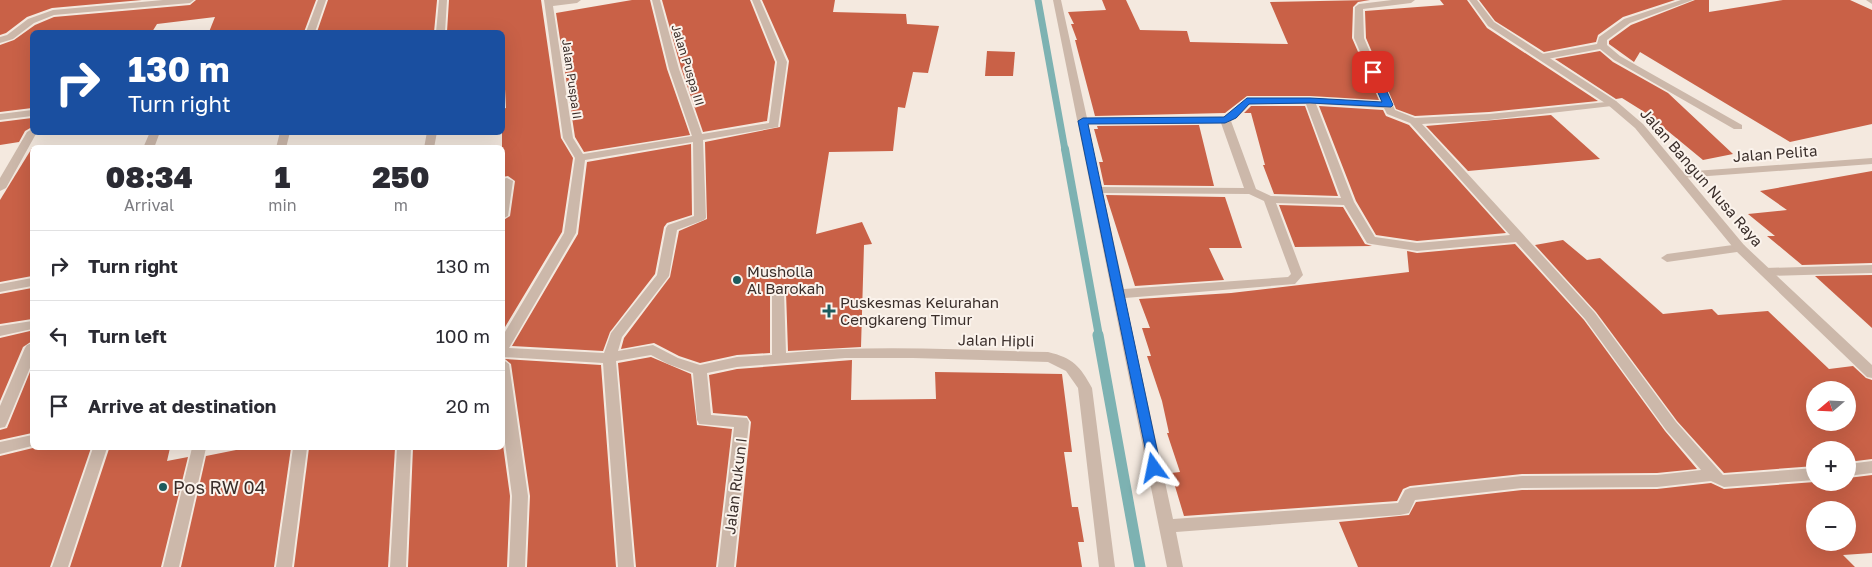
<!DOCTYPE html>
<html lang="en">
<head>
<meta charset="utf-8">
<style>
  :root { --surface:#fff; --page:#f2f2f3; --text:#2b2b33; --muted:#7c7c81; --line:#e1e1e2 }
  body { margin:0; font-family:"Golos Text",sans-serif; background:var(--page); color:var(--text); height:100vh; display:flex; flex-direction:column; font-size:19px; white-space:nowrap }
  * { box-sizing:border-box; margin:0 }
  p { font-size:16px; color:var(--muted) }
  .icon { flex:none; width:28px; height:28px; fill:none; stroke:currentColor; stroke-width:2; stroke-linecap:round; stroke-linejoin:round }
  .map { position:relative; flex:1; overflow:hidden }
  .drawer { position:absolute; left:30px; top:145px; width:475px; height:305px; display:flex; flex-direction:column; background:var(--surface); border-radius:8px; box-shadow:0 5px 20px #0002 }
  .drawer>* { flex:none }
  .top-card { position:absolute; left:30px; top:30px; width:475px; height:105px; border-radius:8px; box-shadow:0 5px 20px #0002; background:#1a4fa0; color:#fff; overflow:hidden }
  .needle { width:32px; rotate:251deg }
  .buttons { position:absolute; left:1806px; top:381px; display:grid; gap:10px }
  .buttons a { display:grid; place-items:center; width:50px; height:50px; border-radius:50%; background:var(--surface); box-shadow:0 5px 20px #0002; font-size:25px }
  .pin { position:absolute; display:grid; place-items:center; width:42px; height:42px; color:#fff; margin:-21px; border-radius:10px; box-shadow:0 2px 8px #0006 }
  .me { position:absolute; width:55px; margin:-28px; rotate:348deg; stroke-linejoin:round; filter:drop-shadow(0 0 4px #0008) }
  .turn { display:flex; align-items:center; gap:18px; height:105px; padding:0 15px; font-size:22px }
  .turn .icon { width:65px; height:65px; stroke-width:2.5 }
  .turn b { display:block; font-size:35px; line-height:42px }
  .eta { display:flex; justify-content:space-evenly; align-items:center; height:85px; text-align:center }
  .eta b { font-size:30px; font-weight:800; line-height:35px }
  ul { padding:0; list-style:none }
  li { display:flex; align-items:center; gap:15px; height:70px; padding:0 15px; border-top:1px solid var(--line) }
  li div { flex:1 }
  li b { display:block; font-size:19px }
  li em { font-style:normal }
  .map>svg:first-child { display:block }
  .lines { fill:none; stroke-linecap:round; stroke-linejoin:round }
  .stream-far2 { stroke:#7db2b2; stroke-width:7 }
  .stream-far1 { stroke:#7db2b2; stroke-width:8 }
  .stream { stroke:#7db2b2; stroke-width:11 }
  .building { fill:#c96147; fill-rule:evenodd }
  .service { fill:#ccb8aa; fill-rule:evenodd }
  .minor { fill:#ccb8aa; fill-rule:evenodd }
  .tertiary { fill:#ccb8aa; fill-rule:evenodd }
  .route { fill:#1a73e8; stroke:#114b97 }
  .poi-dot { fill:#1d5b5d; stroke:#fbf3ec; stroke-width:2 }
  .labels { text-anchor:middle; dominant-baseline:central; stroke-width:4; stroke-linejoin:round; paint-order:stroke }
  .far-street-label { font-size:12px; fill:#3a2e2a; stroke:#fbf3ec }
  .street-label { font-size:15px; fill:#3a2e2a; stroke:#fbf3ec }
  .poi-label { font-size:15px; fill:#3a2e2a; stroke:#fbf3ec; text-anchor:start }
  .near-poi-label { font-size:18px; fill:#3a2e2a; stroke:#fbf3ec; text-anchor:start }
</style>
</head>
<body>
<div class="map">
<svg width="1872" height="567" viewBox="0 0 1872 567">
  <rect width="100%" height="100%" fill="#f4e9df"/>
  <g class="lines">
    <!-- stream-far2 -->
    <path class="stream-far2" d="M1038,0l27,150"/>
    <!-- stream-far1 -->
    <path class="stream-far1" d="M1065,149l34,187"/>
    <!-- stream -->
    <path class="stream" d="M1098,335l42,232"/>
  </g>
  <!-- building -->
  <g class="building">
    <path d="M0,0h142l-90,8 -25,9 -21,16 -6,2z"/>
    <path d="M196,0h120l-12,32h-95l6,-15 -58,7 -5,8h-120v76l-32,4v-67l14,-5 21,-15 19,-8 136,-12z"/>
    <path d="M328,0h109l-3,32h-117z"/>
    <path d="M449,0h92l20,138 12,20 -11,74 -60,100v-111l8,-5 5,-35 -7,-5 -6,1v-68l4,-1 -4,-76h-55z"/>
    <path d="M632,0h18l17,69 23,66 -106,17 -9,-15 -19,-124z"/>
    <path d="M662,0h88l25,62 -8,59 -64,11 -22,-64z"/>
    <path d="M762,0h73l-2,12 73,2 1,10 32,2 -11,47 -15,-1 -8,36 -7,-1 -5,44 -64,1 -13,82 46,-12 10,22 -8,1 -3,102 -73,4 -2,-59 -9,-6 -7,6v61l-33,2 -37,8 -21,-7 -25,-13 -33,6 3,-11 46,-61 9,-46 28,-12 -2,-77 75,-15 9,-66z"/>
    <path d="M1102,0h24l14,30 47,1 3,11 98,2 -18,-42 100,-2 -12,2 -5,5 -1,31 27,62 -69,-4h-63l-22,17 -130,3 -20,-76h2l-6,-16h3l-6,-12 38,-2z"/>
    <path d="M1440,0h27l20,28 111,73 -109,11 -74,4 -19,-7 -30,-71 -1,-27 79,-6z"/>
    <path d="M1479,0h196l-52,17 -25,18 -2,7 -52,10 -49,-31z"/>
    <path d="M1695,0h14v12l74,-12h67l22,10v114l-82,18 -150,-90 -6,10 -25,-18v-3l22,-16z"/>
    <path d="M987,51l28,1 -2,24h-28z"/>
    <path d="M1600,51l13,11 55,31 65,61 -30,6 -57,-47 -24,-15 -6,1 -61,-40z"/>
    <path d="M1251,106h54l33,90 -64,-2 -11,-29h2l-14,-52h-7z"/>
    <path d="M1319,106l64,4 3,6 23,9 97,108 -89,8 -41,-6 -20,-34z"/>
    <path d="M1551,115l49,44 -132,12 -42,-45z"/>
    <path d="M32,118v9l-7,4 -6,11 -19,3v-23z"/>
    <path d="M1199,125l15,61 -110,-1 -5,-23h4l-9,-33h4l-1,-3z"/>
    <path d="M691,144l1,71 -25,8 -3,4 -9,47 -45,58 -7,19 -91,-5 66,-112 9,-72z"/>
    <path d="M32,148v128l-32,6v-82z"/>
    <path d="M1872,171v92l-70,2 -35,-29h8l-27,-22 39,-4 -27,-19z"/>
    <path d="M1106,195l119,2 17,51h-33l15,32 -89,6z"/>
    <path d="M1279,205l64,2 22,37 7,2 -77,1z"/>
    <path d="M1563,240l24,20 13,-2 63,56 49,-5 6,6 50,-4 61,58 24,-3 13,12 6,2v79l-24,3v-12h-33v16l-91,7 -47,-52 -81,-109 -61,-67zM1815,390h33v32h-33z"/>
    <path d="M1515,244l69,76 81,111 32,38 -40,4 -135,1 -112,12 -7,3 -6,12 -213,15 -13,-43 9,-1 -13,-39h2l-7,-32 -15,-45h4l-9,-28h8l-11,-29 92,-6 178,-21 -2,-21 10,2z"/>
    <path d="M1872,275v53l-57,-52z"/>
    <path d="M32,288v31l-32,5v-30z"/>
    <path d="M30,331l2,10 -9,6 -23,54v-63z"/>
    <path d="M651,357l40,17 6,51 35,4 -16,138h-80l-18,-204z"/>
    <path d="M505,359l96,6 15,202h-89l3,-71 -19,-132z"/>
    <path d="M852,360l-1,40 85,-1 -1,-27 127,2 10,78h-8l8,55h6l6,35h-6l4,25h-346l15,-145 -4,-6 -34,-3 -4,-38 28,-6z"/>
    <path d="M32,367v66l-32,7v-10l7,-2z"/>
    <path d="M502,438l8,58 -3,71h-99l5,-119h89z"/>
    <path d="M33,448h58l-41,119h-50v-111z"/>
    <path d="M246,448h45l-17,119h-93l25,-111z"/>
    <path d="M309,448h86l-7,119h-94z"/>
    <path d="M109,449l61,-1 -3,13 21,-4 -27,110h-91z"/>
    <path d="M1872,475v78l-29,2 12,12h-497l-19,-45 70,-7 7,-13 106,-12 135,-1 54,-6 13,6 91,-7h33v-4zM1815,510h33v32h-33z"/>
  </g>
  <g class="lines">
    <!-- service -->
    <g class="service">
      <path d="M1681,0h12l-63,23 -23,17v5l13,11 122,69v4h-8l-120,-69 -14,-11 -58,11 -5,-3 5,-3 55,-10 2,-7 25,-18z"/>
      <path d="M1740,244l4,1 2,3 -2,3 -77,11 -6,-4 6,-4z"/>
    </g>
    <!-- minor -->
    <g class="minor">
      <path d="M163,0h31l-4,3 -136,12 -20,8 -21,16 -13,4v-6l7,-2 21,-16 25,-9z"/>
      <path d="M318,0h8l-11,32h-9z"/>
      <path d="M439,0h8l-2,32h-9z"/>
      <path d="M544,0h37l-4,3 -24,3 20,132 10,16 109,-18 -23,-67 -17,-69h8l19,69 23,65 67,-11 8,-61 -25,-62h8l27,62 -9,65 -75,13 3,78 -2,2 -27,10 -8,46 -47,61 -4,14 35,-6 25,13 22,7 37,-8 35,-2v-63l6,-4 6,4 2,61c87,-9 174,-3 262,-1 25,6 32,14 44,36l23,179h-16l-21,-179 -12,-17 -18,-9 -135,-4h-68l-108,9 -30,6 4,42 36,3 2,4 -15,145h-16l16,-140 -35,-3 -2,-4 -4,-47 -25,-9 -17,-9 -35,6 18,206h-16l-15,-204 -101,-6v-20l62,-104 11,-75 -12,-20zM693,142l1,74 -26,9 -2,3 -9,47 -46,58 -7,20 -95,-5 67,-115 9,-73z"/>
      <path d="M1053,0h8l26,118 136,-1 24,-19h63l72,4 -28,-64 1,-31 4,-3 33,-4h23l-4,3 -48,6 1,29 31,72 20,8 74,-4 127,-13 1,2 -5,3 -123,14 -67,4 173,189 81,109 47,53 92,-7v12l-91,7 -13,-6 -54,6 -135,1 -107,12 -6,13 -9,2 -224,17 7,35h-16zM1250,104h56l35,94 -70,-2 -15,-7 -25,-68 6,-3zM1316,104l68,4 3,6 23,9 100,112 -93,8 -42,-6 -21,-35zM1221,123l23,65 -143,-1 -13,-63zM1103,193l146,1 15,7 27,73 -3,3 -164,12zM1276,203l68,2 23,38 4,1 46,7 99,-9 69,77 81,111 35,40 -44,5 -135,1 -112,12 -5,2 -7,13 -225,16 -48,-221 170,-14 8,-9z"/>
      <path d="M1866,0h6v4z"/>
      <path d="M32,110v6l-32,4v-6z"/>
      <path d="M32,129v3h5l-31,56 -6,3v-13l27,-46z"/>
      <path d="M150,132h10l-6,16h-11z"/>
      <path d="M280,132h10l-4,16h-10z"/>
      <path d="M427,132h10l-3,16h-10z"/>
      <path d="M1872,158v6l-191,14 -5,-3 5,-3z"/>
      <path d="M507,178l6,3 -5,35 -6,3v-40z"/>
      <path d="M1872,265v8l-107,3 -6,-4 6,-4z"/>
      <path d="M32,278v8l-32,6v-8z"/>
      <path d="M32,321v8l-32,7v-10z"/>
      <path d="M32,343v20l-25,60 -2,4 -5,1v-22l25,-58 2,-3z"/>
      <path d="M502,359l7,5 19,132 -3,71h-16l3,-71 -10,-76z"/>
      <path d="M32,435v11l-32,8v-12z"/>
      <path d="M93,448h14l-39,119h-16z"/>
      <path d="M192,448h14l-27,119h-16z"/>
      <path d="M293,448h14l-15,119h-16z"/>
      <path d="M397,448h14l-5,119h-16z"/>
      <path d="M1872,461v12l-24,3v-12z"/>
    </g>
    <!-- tertiary -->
    <path class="tertiary" d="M1469,0h8l17,22 122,79 27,23 101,121 128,120v13l-5,-1 -131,-126 -101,-123 -27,-23 -120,-79z"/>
  </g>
  <!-- route -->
  <path class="route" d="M1373,69l5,3 15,33 -2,2 -81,-4 -61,1 -13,14 -11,5 -137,1 73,344 -2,4h-9l-72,-351 5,-3 141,-1 23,-19h63l72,4 -13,-30z"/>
  <!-- markers -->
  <g class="poi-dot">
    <circle cx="737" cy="280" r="5"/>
    <path d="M826.5 303.5h5v5h5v5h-5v5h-5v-5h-5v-5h5z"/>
    <circle cx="163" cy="487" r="5"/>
  </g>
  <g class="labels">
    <!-- far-street labels -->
    <g class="far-street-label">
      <text transform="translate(688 65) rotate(73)">Jalan Puspa III</text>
      <text transform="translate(572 79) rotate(82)">Jalan Puspa II</text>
    </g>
    <!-- street labels -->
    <g class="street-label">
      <text transform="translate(1775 153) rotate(-4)">Jalan Pelita</text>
      <text transform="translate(1702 177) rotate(49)">Jalan Bangun Nusa Raya</text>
      <text transform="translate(996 340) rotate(1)">Jalan Hipli</text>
      <text transform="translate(735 486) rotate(-83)">Jalan Rukun I</text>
    </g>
    <!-- poi labels -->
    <g class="poi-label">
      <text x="747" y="271">Musholla<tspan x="747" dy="17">Al Barokah</tspan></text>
      <text x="840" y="302">Puskesmas Kelurahan<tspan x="840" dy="17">Cengkareng Timur</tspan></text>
    </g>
    <!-- near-poi labels -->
    <g class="near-poi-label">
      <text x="173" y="487">Pos RW 04</text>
    </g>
  </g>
</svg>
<div class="buttons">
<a><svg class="needle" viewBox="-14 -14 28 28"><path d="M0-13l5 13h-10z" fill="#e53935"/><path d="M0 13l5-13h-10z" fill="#7c7c81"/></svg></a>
<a>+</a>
<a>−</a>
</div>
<div class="pin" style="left:1373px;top:72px;background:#d93025"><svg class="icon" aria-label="arrive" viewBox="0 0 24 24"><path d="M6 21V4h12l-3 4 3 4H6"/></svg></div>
<svg class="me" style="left:1154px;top:468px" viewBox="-20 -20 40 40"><path d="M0-17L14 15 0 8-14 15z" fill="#1a73e8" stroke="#fff" stroke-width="4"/></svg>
<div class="top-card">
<div class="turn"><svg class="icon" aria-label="right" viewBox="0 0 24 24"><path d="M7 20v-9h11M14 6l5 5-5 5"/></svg><div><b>130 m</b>Turn right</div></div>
</div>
<section class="drawer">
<div class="eta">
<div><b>08:34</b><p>Arrival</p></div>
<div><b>1</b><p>min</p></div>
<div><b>250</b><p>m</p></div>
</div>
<ul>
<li><svg class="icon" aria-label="right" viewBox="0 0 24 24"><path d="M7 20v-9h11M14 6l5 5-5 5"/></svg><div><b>Turn right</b></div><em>130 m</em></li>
<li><svg class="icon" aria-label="left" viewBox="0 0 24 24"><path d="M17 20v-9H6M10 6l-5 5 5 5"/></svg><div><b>Turn left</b></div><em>100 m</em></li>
<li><svg class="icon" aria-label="arrive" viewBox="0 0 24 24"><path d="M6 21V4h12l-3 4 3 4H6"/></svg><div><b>Arrive at destination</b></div><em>20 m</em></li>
</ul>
</section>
</div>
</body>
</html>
